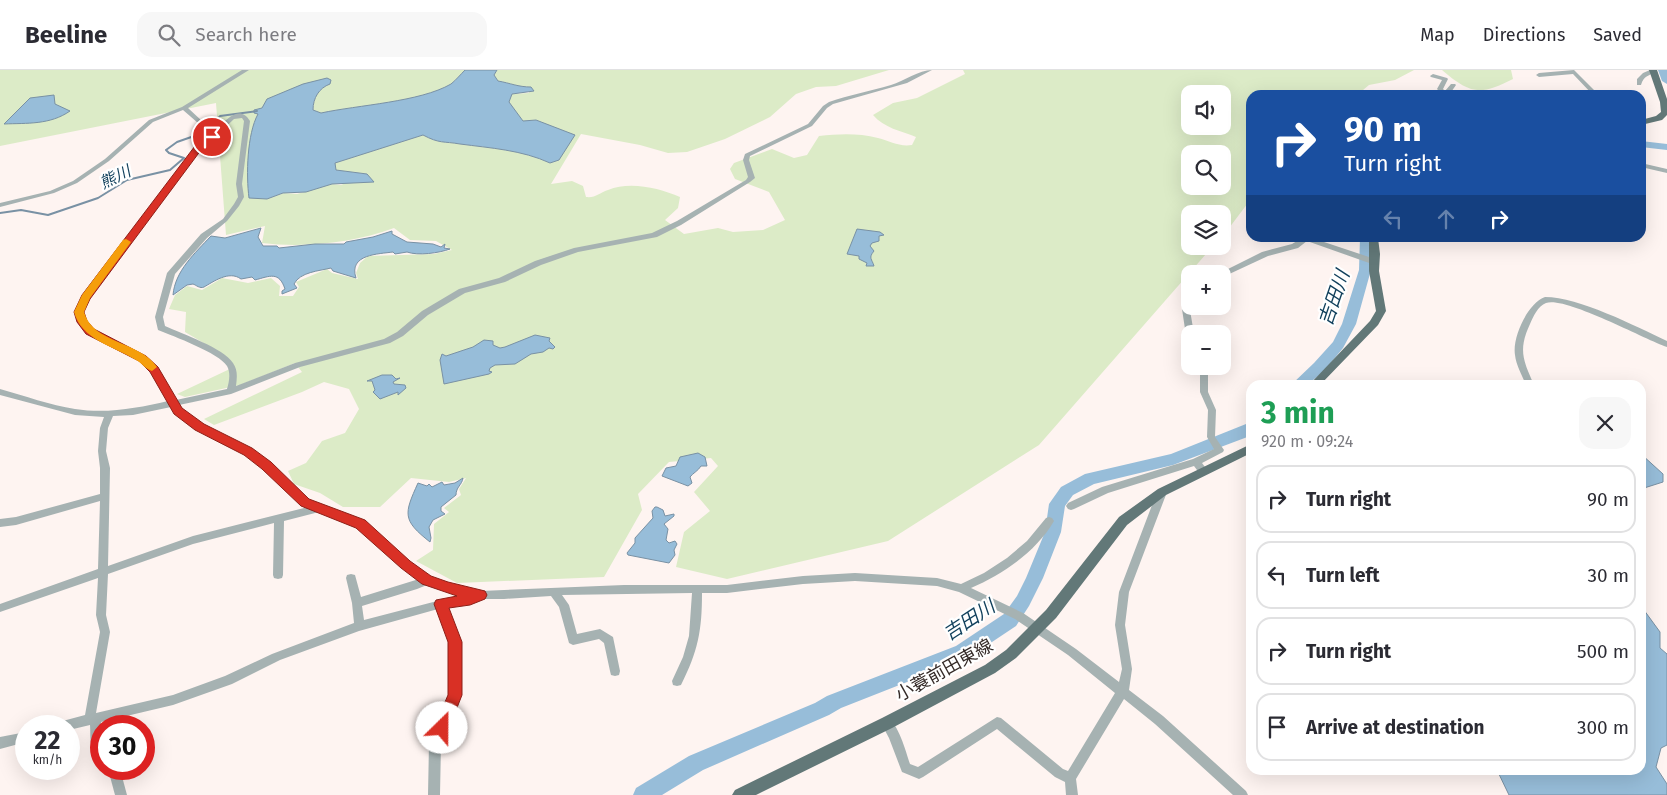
<!DOCTYPE html>
<html lang="en">
<head>
<meta charset="utf-8">
<style>
  :root { --surface:#fff; --page:#f7f7f7; --text:#2b2b33; --muted:#7c7c81; --line:#e1e1e2 }
  body { margin:0; font-family:"Fira Sans","Noto Sans JP",sans-serif; background:var(--page); color:var(--text); height:100vh; display:flex; flex-direction:column; font-size:19px; white-space:nowrap }
  * { box-sizing:border-box; margin:0 }
  p { font-size:16px; color:var(--muted) }
  .icon { flex:none; width:28px; height:28px; fill:none; stroke:currentColor; stroke-width:2; stroke-linecap:round; stroke-linejoin:round }
  .map { position:relative; flex:1; overflow:hidden }
  .sheet { position:absolute; left:1246px; top:310px; width:400px; height:395px; display:flex; flex-direction:column; background:var(--surface); border-radius:15px; box-shadow:0 5px 20px #0002 }
  .sheet>* { flex:none }
  .hud { position:absolute; left:1246px; top:20px; width:400px; height:152px; border-radius:15px; box-shadow:0 5px 20px #0002; background:#1a4fa0; color:#fff; overflow:hidden }
  .buttons { position:absolute; left:1181px; top:15px; display:grid; gap:10px }
  .buttons a { display:grid; place-items:center; width:50px; height:50px; border-radius:10px; background:var(--surface); box-shadow:0 5px 20px #0002; font-size:25px }
  .speed { position:absolute; left:15px; top:645px; display:flex; gap:10px; font-size:25px; font-weight:700; text-align:center }
  .speed>* { display:grid; place-content:center; width:65px; height:65px; border-radius:50%; background:var(--surface); box-shadow:0 5px 20px #0002; line-height:1 }
  .speed small { font-size:12px; font-weight:400 }
  .speed .limit { border:8px solid #d22; background:#fff; color:#111 }
  .pin { position:absolute; display:grid; place-items:center; width:42px; height:42px; color:#fff; margin:-21px; border:2px solid #fff; border-radius:50%; box-shadow:0 1px 5px #0007 }
  .me { position:absolute; width:55px; margin:-28px; rotate:23deg; stroke-linejoin:round; filter:drop-shadow(0 0 4px #0008) }
  .turn { display:flex; align-items:center; gap:18px; height:105px; padding:0 15px; font-size:22px }
  .turn .icon { width:65px; height:65px; stroke-width:2.5 }
  .turn b { display:block; font-size:35px; line-height:42px }
  .lanes { display:flex; align-items:center; height:48px; padding:0 15px; background:#0003; justify-content:center; gap:25px; direction:ltr }
  .lanes .off { opacity:.35 }
  .round { display:grid; place-items:center; flex:none; width:52px; height:52px; border-radius:15px; background:var(--page) }
  .summary { display:flex; align-items:center; justify-content:space-between; height:85px; padding:0 15px }
  h1 { font-size:30px; font-weight:700; line-height:38px; color:#1e9e55 }
  ul { padding:0; list-style:none }
  li { display:flex; align-items:center; gap:15px; height:68px; margin:0 10px 8px; padding:0 5px; border:2px solid var(--line); border-radius:15px }
  li div { flex:1 }
  li b { display:block; font-size:19px }
  li em { font-style:normal }
  header { display:flex; align-items:center; gap:30px; box-sizing:border-box; height:70px; padding:0 25px; background:var(--surface); border-bottom:1px solid var(--line) }
  header strong { font-size:24px }
  nav { display:flex; gap:28px; margin-inline-start:auto; font-size:18px }
  .search { width:350px; height:45px; background:var(--page); display:flex; align-items:center; gap:12px; box-sizing:border-box; padding:0 18px; border-radius:15px; color:var(--muted); font-size:19px }
  .map>svg:first-child { display:block }
  .green { fill:#dcebc7; fill-rule:evenodd }
  .water { fill:#97bdd9; stroke:#7991a4 }
  .lines { fill:none; stroke-linecap:round; stroke-linejoin:round }
  .stream { stroke:#7991a4; stroke-width:2 }
  .river { fill:#97bdd9; fill-rule:evenodd }
  .minor { fill:#a6b2b2; fill-rule:evenodd }
  .major { fill:#627878; fill-rule:evenodd }
  .route { fill:#d93025; stroke:#8d1f18 }
  .slow { fill:#f59e0b }
  .labels { text-anchor:middle; dominant-baseline:central; stroke-width:4.5; stroke-linejoin:round; paint-order:stroke }
  .far-water-label { font-size:16px; font-style:italic; fill:#103f5b; stroke:#fff }
  .street-label { font-size:18px; fill:#342a27; stroke:#fff }
  .water-label { font-size:19px; font-style:italic; fill:#103f5b; stroke:#fff }
</style>
</head>
<body>
<header>
<strong>Beeline</strong>
<div class="search"><svg class="icon" aria-label="search" viewBox="0 0 24 24"><circle cx="10" cy="10" r="6"/><path d="M15 15l6 6"/></svg>Search here</div>
<nav><a>Map</a><a>Directions</a><a>Saved</a></nav>
</header>
<div class="map">
<svg width="1667" height="725" viewBox="0 0 1667 725">
  <rect width="100%" height="100%" fill="#fef4f1"/>
  <!-- green -->
  <g class="green">
    <path d="M0,0h465c-4,4 -9,10 -14,14 -31,18 -93,21 -130,29l-8,-3c0,-12 6,-22 17,-26l-68,24 -3,6 8,85 17,-6 13,1 35,-10 9,1 26,-11 -32,-4v-7l88,-28c16,9 21,6 37,9 30,4 62,6 90,19l3,-35 -17,-8 -13,2 -14,-20 3,-8 17,-1 1,-6c-12,0 -20,-4 -32,-6l-4,-6 3,-5h392l-53,16 -20,1 -20,7 -26,23 -45,22 -38,13 -19,1 -28,-8 -59,-11 -30,50 21,-3 11,5 3,11c10,1 13,-4 22,-7 22,-9 51,-2 72,7l-2,11 -13,12 19,14 34,-6 15,4 30,-2 22,-10 -16,-28 -34,-13 -5,-10 4,-6 38,-14 22,9 13,-3 12,-19c20,-2 39,-3 59,2 12,3 21,9 34,7l4,-8c-15,-6 -32,-9 -43,-22l20,-12 24,-5 48,-24 -2,-4h451l-19,10 -26,5 -12,10h-106v104l-28,37 -1,-22h-32v32h23l-174,199 -151,96 -161,38 -51,-12 8,-35 26,-21 -16,-19 24,-26 -7,-8 -42,4 -31,32 4,16 -38,67 -147,6 -41,-22 17,-11 1,-26 15,-12 -5,-4 17,-13 -2,-6 7,-11 -17,4 -38,-4 -31,29h-37l-23,-14 -26,-9 -6,-13 18,-8 16,-22 23,-8 14,-24 -10,-20 -25,-7 -22,10 -88,33 -10,-6 98,-47 -7,-9 -55,22 -55,12 -8,-3 57,-27 -22,-19 -27,-16 1,-20 -17,-3 6,-14 12,-9 15,4 20,-12 26,5 23,-5 9,8 -1,10h14l6,-9 -3,-5 31,-13 5,4 26,6 -2,-6 4,-10 8,-7 66,-2 18,-4 -16,-9 -26,-1 -16,-12c-41,15 -90,20 -132,15l3,-17 -39,9 -10,-132 -216,43zM1190,24h32v32h-32zM1190,84h32v32h-32z"/>
    <path d="M1442,0h69l2,9c-33,17 -43,15 -71,-9z"/>
  </g>
  <!-- water -->
  <g class="water">
    <path d="M465,0h32l-3,5 4,6c12,2 20,6 33,6l3,4 -22,3 -3,8 14,19 13,-1 39,15 -16,25 -9,3c-28,-13 -60,-15 -90,-19 -17,-3 -20,0 -37,-9l-88,28 1,7 31,4 7,8 -42,2 -26,8 -23,1 -16,6 -18,-1c-3,-23 -2,-64 9,-84l-4,-1v-3l8,-2 5,-9 36,-15 24,-6 4,2 -1,4c-11,4 -17,14 -17,26l8,3c37,-8 99,-11 130,-29 5,-4 10,-10 14,-14z"/>
    <path d="M54,25l1,9 15,7c-20,14 -43,12 -66,13l26,-26z"/>
    <path d="M261,158l-3,9 5,9h14l2,2 36,-4h29l2,-2 27,-5 19,-6v3l15,8 26,2 8,3 4,-3 -1,4 6,1c-11,4 -32,7 -43,3l-12,2 -2,-2c-14,2 -45,2 -37,26l-23,-7 -2,-3c-12,3 -31,4 -37,16l3,4 -15,6v-3l3,-2c-6,-18 -15,-13 -30,-9l-3,-3 -11,2c-12,-9 -28,3 -37,8 -4,2 -8,-2 -11,-3l-6,1 -14,10c2,-24 22,-42 38,-59l14,2z"/>
    <path d="M857,159l23,3 4,3 -5,1v5l-7,2 -2,3 4,5c-6,7 -2,8 0,15h-8l1,-3 -8,-4v-3l-12,-2z"/>
    <path d="M535,265l15,3 -1,3 6,6 -2,2 -4,-1 -6,4 -12,2 -16,10 -20,1 -5,3 -1,3 3,1 -3,2 -45,10 -4,-24 2,-6 4,2 27,-9 11,-7 9,1v4l7,3 5,-1z"/>
    <path d="M382,305h10l4,4 4,-1 -7,4 1,2 11,1 1,3 -8,7v-3l-18,7 -7,-7 2,-2 -3,-9h-5z"/>
    <path d="M698,383l7,4 2,9h-6c-3,5 -8,7 -11,11l2,6 -4,3 -26,-10 4,-8 10,-2 4,-9z"/>
    <path d="M1641,384l22,20v8l-22,7z"/>
    <path d="M463,408c-1,7 -7,9 -7,17l-15,12v4l4,3 -12,6 -4,7 2,11 -1,4c-28,-22 -26,-28 -12,-59l9,3 2,-2 3,3 10,-5 2,3 11,-2z"/>
    <path d="M655,437h2l6,3 2,6 9,-2v2l-10,8 4,5 -2,11 3,3 6,-2 2,3 -3,6 1,5 -6,8 -41,-8 -1,-2 8,-10v-5l18,-20 -1,-7z"/>
    <path d="M1641,536l19,26v16l7,6v91l-6,3 -5,19 11,17v11h-158l-12,-25h144z"/>
  </g>
  <g class="lines">
    <!-- stream -->
    <g class="stream">
      <path d="M212,56l8,-10 37,-5"/>
      <path d="M0,143l21,-3 27,5 50,-17 29,-18 43,-10 14,-12 -15,-5 -3,-3 11,-8 20,-7"/>
    </g>
    <!-- river -->
    <g class="river">
      <path d="M1658,0h9v14l-5,-3z"/>
      <path d="M1641,71l26,3v6l-26,-3z"/>
      <path d="M1360,168h12l-1,32 -15,54 -13,24 -19,23 -17,14h-16l23,-22 19,-21 9,-18 17,-54z"/>
      <path d="M1251,352l-1,14 -77,29 -79,19 -21,11 -8,11 -4,26 -18,46 -14,28 -13,20 -48,32 -127,50 -12,7 -126,55 -41,25h-29l3,-7 53,-32 126,-53 12,-7 129,-50 48,-32 13,-18 9,-18 19,-46 4,-28 12,-17 24,-13 86,-20z"/>
    </g>
    <!-- minor -->
    <g class="minor">
      <path d="M242,0h7l-61,38 14,13 6,9 -2,8c12,-7 31,-39 44,-17l-8,63 2,13 -5,9 -12,15 -20,17 -32,36 -12,43 2,9c17,8 59,22 68,37 5,7 4,15 3,23l59,-23 89,-24 13,-7 25,-21 37,-22 40,-11 36,-17 39,-13 78,-15 25,-12 69,-41 2,-3 -5,-17 2,-6 63,-30 15,-18 6,-4c20,-7 41,-11 62,-17 13,-4 28,-15 41,-15l-25,13 -74,21 -6,4 -15,18 -62,30 -1,4 6,18 -5,4 -69,43 -24,12 -79,15 -37,13 -36,17 -40,11 -37,22 -25,21 -13,7 -90,24 -69,27 -52,11 2,4 22,16 48,25 19,14 38,35 56,22 45,40 22,16 17,7 33,7 143,-6h103l76,-9 52,-3 82,5 24,6 23,-11 23,-15 20,-17 19,-23 3,-1 3,1 2,3c-18,31 -51,53 -83,67l52,25 53,36 43,33 3,-13 -7,-44 4,-33 38,-100 2,-3h6l2,3 -38,100 -4,33 7,44 -3,21 34,26 83,75 2,4h-15l-78,-71 -31,-25 -48,80 2,16h-12l-1,-13 -10,-5 -58,-48 -74,48 -4,2 -17,-7 -13,-34 -8,-15 2,-4 4,-1c11,4 19,34 23,46l8,3 79,-50 4,1 62,51 5,2 47,-78 -47,-38 -53,-36 -56,-27 -22,-6 -82,-5 -52,3 -76,9h-25c0,38 -4,58 -21,92l-4,1 -4,-1 -1,-4 11,-24 6,-21 3,-43 -130,2 7,10 8,29 23,-5 13,8 7,34 -1,4 -4,1 -4,-1 -1,-4 -6,-28 -5,-4 -26,6 -4,-2 -10,-36 -8,-11 -47,3h-23l-11,4 -23,4 13,35v53l-19,49 -1,51h-12l1,-51 21,-49v-53l-12,-33 -79,22 -79,29 -48,24 -59,21 -72,17v34c-13,-4 -10,-19 -11,-31l-21,5v-4h-12l2,-4 26,-7 15,-83 -4,-17 2,-37 -98,34v-8l98,-35 2,-68 -84,24 -16,2v-8l16,-2 84,-23v-26l-2,-17 2,-23 4,-11 -29,-2 -75,-20v-6c25,7 50,16 75,20 32,5 63,-1 93,-8l-17,-30 -12,-11 -52,-27 -9,-11 -3,-10 7,-16 116,-152 4,-14 -4,-7 -15,-13 -30,12 -44,39 -32,22 -23,10 -54,14v-4l50,-12 23,-10 32,-22 44,-39 33,-13zM242,48l2,3 -8,63 2,13 -4,7 -11,15 -22,15 -34,39 -12,44 3,13c15,6 61,23 69,36 4,7 2,16 0,23l-51,11c-9,-16 -16,-34 -31,-44 -15,-10 -61,-23 -62,-43 0,-4 4,-10 6,-14l114,-154 11,-7 20,-19zM171,337c13,23 54,34 75,48 21,14 38,33 56,50l6,2 -115,29 -85,30 2,-98 -4,-17 2,-23 5,-12 20,-1zM319,442l39,15 45,40 16,12 -58,18 -6,-22 -4,-1 -4,1 -1,3 6,25 2,20 -82,31 -47,22 -52,19 -77,18 14,-81 -4,-17 2,-41 85,-30 81,-21 -1,52 1,3 4,1 4,-1 1,-3 1,-54zM427,515l20,7 16,4 -22,4 -77,20 -2,-14 55,-17z"/>
      <path d="M1574,0l25,25h-6l-20,-21 -34,3 -3,-2 3,-2z"/>
      <path d="M1650,0l6,1c-8,6 -12,4 -15,14h-4v-6l6,-6z"/>
      <path d="M1433,4l14,4 1,1 -5,10 2,2 6,-7h4l1,1 -7,10h-6l-6,-6 5,-9 -11,-3 -1,-1z"/>
      <path d="M1641,93l26,6v4l-26,-6z"/>
      <path d="M1302,168h10l66,22 1,2 -4,2h-3l-65,-23 -9,7 -30,8 -43,20h-3v-2h-4l44,-22 30,-8z"/>
      <path d="M1545,227c34,0 90,29 122,44v6c-23,-8 -102,-51 -121,-44 -8,3 -13,14 -16,21 -12,26 -7,36 4,61h-8c-4,-10 -10,-20 -11,-30 -3,-18 13,-52 30,-58z"/>
      <path d="M1190,233v3h4l-4,4 3,18 4,6h-7v2l-5,-7 -3,-20z"/>
      <path d="M1200,296h8v26l8,18 -1,27 9,13 -1,2 -21,11 6,8 -2,3h-6l-6,-8 -86,27 -34,16 -3,1 -3,-1 -2,-3 2,-3 34,-16 91,-28 21,-10 -7,-12 1,-27 -8,-18z"/>
      <path d="M26,662v10l-26,7v-12z"/>
      <path d="M108,699h12l7,26h-12z"/>
    </g>
    <!-- major -->
    <g class="major">
      <path d="M1649,0h8l10,29v16l-5,5 -21,5v-5l15,-4 5,-4 -1,-10z"/>
      <path d="M1369,168h9l2,16 -1,17 7,40 -8,14 -58,60h-11l61,-64 6,-10 -7,-40z"/>
      <path d="M1251,374v9l-85,42 -39,30 -71,93 -40,40 -21,15 -103,55 -136,67h-24l3,-5 147,-72 103,-53 21,-15 40,-40 73,-93 39,-28z"/>
    </g>
  </g>
  <!-- route -->
  <path class="route" d="M209,65l7,2 -12,9 -114,153 -6,13 3,9 7,8 52,27 12,11 24,41 22,16 48,24 19,14 38,37 56,21 45,41 21,15 17,6 37,9 2,4 -2,4 -15,6 -21,3 13,34v53l-15,38 -5,2 -6,-2 -2,-5 14,-33v-53l-14,-38 2,-4 21,-4 -35,-12 -21,-16 -45,-40 -55,-22 -39,-37 -18,-14 -49,-25 -21,-16 -24,-42 -11,-11 -53,-27 -9,-12 -3,-10 8,-17 116,-153z"/>
  <!-- slow -->
  <path class="slow" d="M126,169l5,3 -41,56 -6,14c9,32 56,29 73,55l-5,4c-7,-2 -10,-8 -16,-11 -23,-14 -54,-20 -62,-48l8,-17 41,-55z"/>
  <g class="labels">
    <!-- far-water labels -->
    <g class="far-water-label">
      <text transform="translate(115 107) rotate(-26)">熊川</text>
    </g>
    <!-- street labels -->
    <g class="street-label">
      <text transform="translate(944 600) rotate(-29)">小蓑前田東線</text>
    </g>
    <!-- water labels -->
    <g class="water-label">
      <text transform="translate(1334 228) rotate(-71)">吉田川</text>
      <text transform="translate(969 550) rotate(-33)">吉田川</text>
    </g>
  </g>
</svg>
<div class="buttons">
<a><svg class="icon" aria-label="sound" viewBox="0 0 24 24"><path d="M4 9h4l5-4v14l-5-4H4zM17 9q2 3 0 6"/></svg></a>
<a><svg class="icon" aria-label="search" viewBox="0 0 24 24"><circle cx="10" cy="10" r="6"/><path d="M15 15l6 6"/></svg></a>
<a><svg class="icon" aria-label="layers" viewBox="0 0 24 24"><path d="M12 4l9 5-9 5-9-5zM3 14l9 5 9-5"/></svg></a>
<a>+</a>
<a>−</a>
</div>
<div class="speed"><div>22<small>km/h</small></div><div class="limit">30</div></div>
<div class="pin" style="left:212px;top:67px;background:#d93025"><svg class="icon" aria-label="arrive" viewBox="0 0 24 24"><path d="M6 21V4h12l-3 4 3 4H6"/></svg></div>
<svg class="me" style="left:442px;top:658px" viewBox="-20 -20 40 40"><circle r="19" fill="#fff"/><path d="M0-13L10 11 0 6-10 11z" fill="#d93025"/></svg>
<div class="hud">
<div class="turn"><svg class="icon" aria-label="right" viewBox="0 0 24 24"><path d="M7 20v-9h11M14 6l5 5-5 5"/></svg><div><b>90 m</b>Turn right</div></div>
<div class="lanes"><svg class="icon off" aria-label="left" viewBox="0 0 24 24"><path d="M17 20v-9H6M10 6l-5 5 5 5"/></svg><svg class="icon off" aria-label="ahead" viewBox="0 0 24 24"><path d="M12 20V5M6 11l6-6 6 6"/></svg><svg class="icon" aria-label="right" viewBox="0 0 24 24"><path d="M7 20v-9h11M14 6l5 5-5 5"/></svg></div>
</div>
<section class="sheet">
<div class="summary"><div><h1>3 min</h1><p>920 m · 09:24</p></div><a class="round"><svg class="icon" aria-label="close" viewBox="0 0 24 24"><path d="M6 6l12 12M18 6L6 18"/></svg></a></div>
<ul>
<li><svg class="icon" aria-label="right" viewBox="0 0 24 24"><path d="M7 20v-9h11M14 6l5 5-5 5"/></svg><div><b>Turn right</b></div><em>90 m</em></li>
<li><svg class="icon" aria-label="left" viewBox="0 0 24 24"><path d="M17 20v-9H6M10 6l-5 5 5 5"/></svg><div><b>Turn left</b></div><em>30 m</em></li>
<li><svg class="icon" aria-label="right" viewBox="0 0 24 24"><path d="M7 20v-9h11M14 6l5 5-5 5"/></svg><div><b>Turn right</b></div><em>500 m</em></li>
<li><svg class="icon" aria-label="arrive" viewBox="0 0 24 24"><path d="M6 21V4h12l-3 4 3 4H6"/></svg><div><b>Arrive at destination</b></div><em>300 m</em></li>
</ul>
</section>
</div>
</body>
</html>
